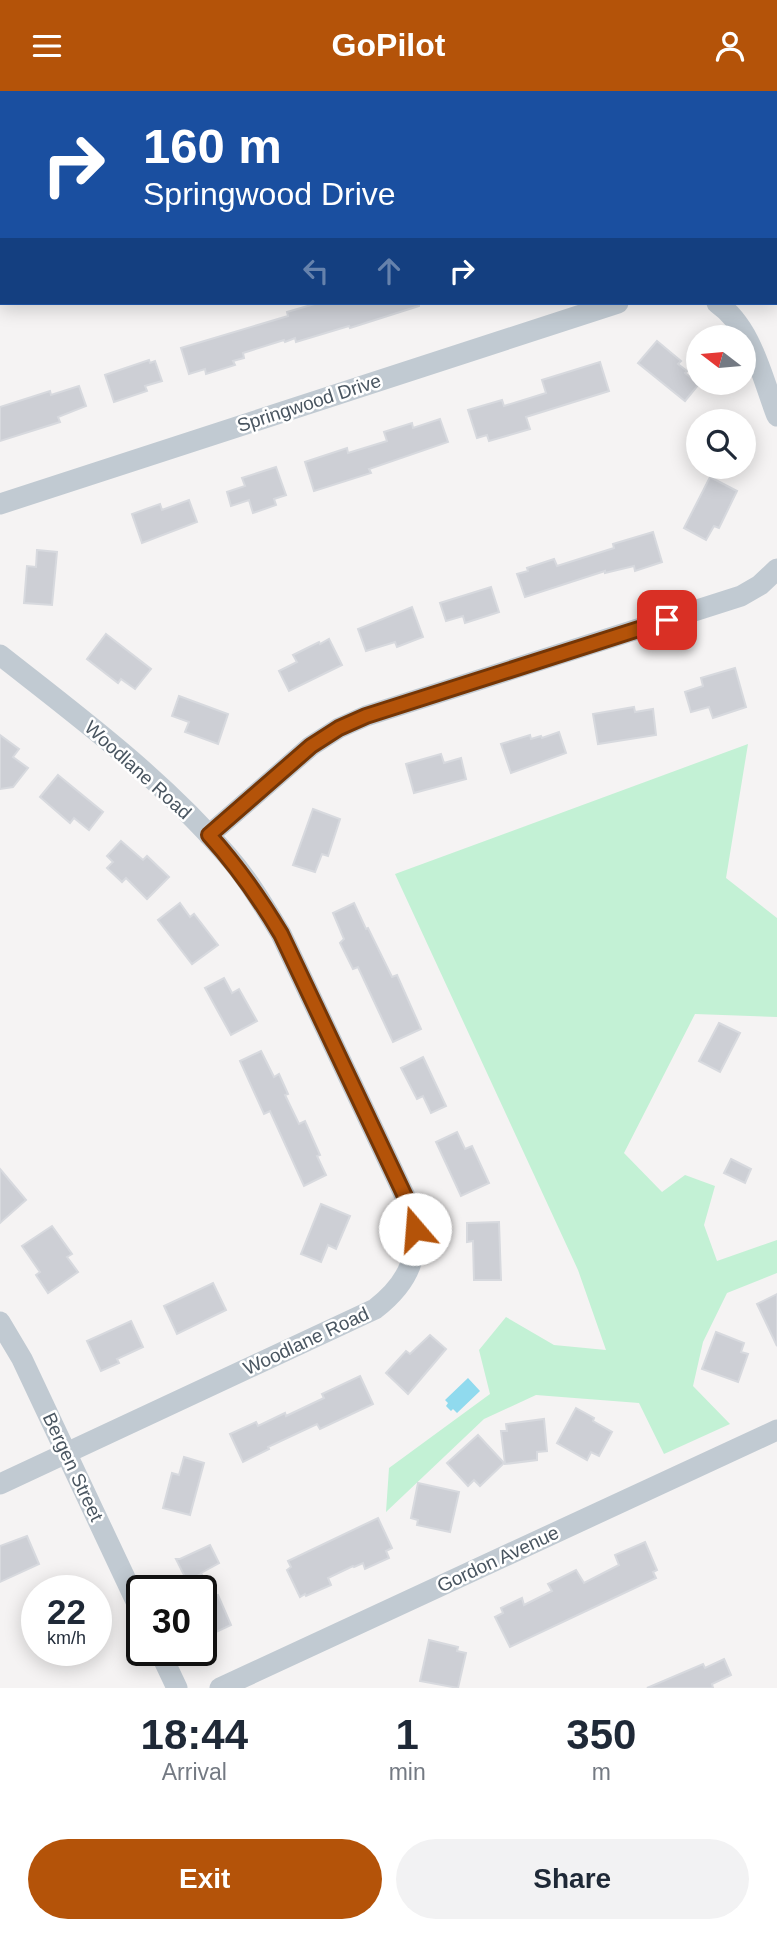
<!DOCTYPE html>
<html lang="en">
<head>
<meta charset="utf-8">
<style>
  :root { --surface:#fff; --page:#f2f2f3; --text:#1f2937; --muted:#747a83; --accent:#b45309 }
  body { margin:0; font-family:Helvetica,sans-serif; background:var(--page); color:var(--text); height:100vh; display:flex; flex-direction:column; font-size:26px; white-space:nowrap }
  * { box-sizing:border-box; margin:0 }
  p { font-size:23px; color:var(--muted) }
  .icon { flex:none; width:38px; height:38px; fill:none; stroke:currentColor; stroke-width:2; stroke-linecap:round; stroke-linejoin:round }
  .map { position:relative; height:1597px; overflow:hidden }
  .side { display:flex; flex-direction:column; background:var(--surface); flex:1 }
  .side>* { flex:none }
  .top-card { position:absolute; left:0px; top:0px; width:777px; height:214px; box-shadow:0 4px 18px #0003; background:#1a4fa0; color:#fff; overflow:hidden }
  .needle { width:46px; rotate:286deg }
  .buttons { position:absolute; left:686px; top:234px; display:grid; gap:14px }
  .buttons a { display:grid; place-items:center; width:70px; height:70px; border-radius:50%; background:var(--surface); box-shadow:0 4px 18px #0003; font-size:35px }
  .speed { position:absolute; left:21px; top:1484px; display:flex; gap:14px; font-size:35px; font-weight:700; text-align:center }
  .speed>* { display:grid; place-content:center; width:91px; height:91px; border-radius:50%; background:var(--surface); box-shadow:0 4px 18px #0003; line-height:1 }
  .speed small { font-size:18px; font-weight:400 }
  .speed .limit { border:4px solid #111; border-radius:10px; background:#fff; color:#111 }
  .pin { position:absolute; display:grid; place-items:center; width:60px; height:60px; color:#fff; margin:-30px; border-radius:14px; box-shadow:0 4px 10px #0006 }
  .me { position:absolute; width:77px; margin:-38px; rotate:342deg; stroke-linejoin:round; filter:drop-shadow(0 0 5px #0008) }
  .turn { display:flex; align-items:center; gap:24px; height:147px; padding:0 28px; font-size:32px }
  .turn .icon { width:91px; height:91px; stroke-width:2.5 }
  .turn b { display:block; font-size:49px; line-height:60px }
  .lanes { display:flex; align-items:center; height:66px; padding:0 28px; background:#0003; justify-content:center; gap:35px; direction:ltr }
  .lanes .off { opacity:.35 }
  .eta { display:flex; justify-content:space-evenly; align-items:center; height:119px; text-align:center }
  .eta b { font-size:42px; font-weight:800; line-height:49px }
  .action { display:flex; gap:14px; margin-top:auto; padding:14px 28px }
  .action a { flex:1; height:80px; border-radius:42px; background:var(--accent); color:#fff; font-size:28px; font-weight:800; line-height:80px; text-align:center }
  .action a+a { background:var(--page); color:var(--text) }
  header { display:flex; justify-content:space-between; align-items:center; height:91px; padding:0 28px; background:var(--accent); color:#fff; font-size:32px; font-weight:800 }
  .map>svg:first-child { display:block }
  .green { fill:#c3f1d5 }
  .water { fill:#90daee }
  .building { fill:#cdcfd5; stroke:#d7d9de; stroke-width:2 }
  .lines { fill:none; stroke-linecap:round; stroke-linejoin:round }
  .minor { stroke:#c1cad2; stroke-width:21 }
  .route-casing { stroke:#753606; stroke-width:18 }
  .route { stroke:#b45309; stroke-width:12 }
  .labels { text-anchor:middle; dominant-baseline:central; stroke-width:5; stroke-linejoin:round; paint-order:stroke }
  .street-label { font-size:19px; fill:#4a5661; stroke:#fff }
</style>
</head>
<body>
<header><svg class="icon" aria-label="menu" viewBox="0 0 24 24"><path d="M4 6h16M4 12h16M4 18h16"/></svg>GoPilot<svg class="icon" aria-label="person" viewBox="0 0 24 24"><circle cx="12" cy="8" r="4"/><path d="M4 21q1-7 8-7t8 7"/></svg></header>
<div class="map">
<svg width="777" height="1597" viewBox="0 0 777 1597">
  <rect width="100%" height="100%" fill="#f5f3f3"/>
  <!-- green -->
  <path class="green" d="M748,653l-22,134 51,40v99l-82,-3 -71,139 38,39 23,-17 30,11 -11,39 13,36 60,-21v33l-50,20 -24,49 -10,44 37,38 -66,30 -25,-51 -103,-8 -52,24 -98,93 3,-44 101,-74 -11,-44 27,-33 48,28 52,5 -28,-80 -183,-396z"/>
  <!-- water -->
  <path class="water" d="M468,1287l12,13 -23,22 -4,-4 -2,2 -5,-5 2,-3 -3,-3z"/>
  <!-- building -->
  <g class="building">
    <path d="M318,212h101v3l-69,22 -1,-2 -53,16 -1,-4 -10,4 -1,-2 -41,13 1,5 -11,3 2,4 -29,9 -1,-5 -16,5 -8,-26 107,-32 -1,-4z"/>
    <path d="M657,250l24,20 -3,3 9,7 -2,2 14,11 -14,17 -47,-38z"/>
    <path d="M149,269l1,3 5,-2 7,20 -17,5 2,5 -33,11 -9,-27z"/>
    <path d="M600,271l9,29 -83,26 4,12 -41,12 -2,-6 -10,3 -9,-28 34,-10 2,6 42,-13 -4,-13z"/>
    <path d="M79,295l7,20 -28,11 2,5 -60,19v-34l50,-16 1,4z"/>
    <path d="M440,328l8,23 -79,27 2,4 -57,18 -9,-29 42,-14 1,5 39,-12 -3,-9 28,-9 1,5z"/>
    <path d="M276,376l10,28 -12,4 2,6 -23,8 -4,-13 -18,6 -4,-14 18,-6 -3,-8z"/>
    <path d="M710,386l27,14 -18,37 -5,-2 -8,14 -22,-12z"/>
    <path d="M189,409l8,22 -55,21 -10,-29 28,-10 2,6z"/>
    <path d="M653,441l9,30 -27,9 -1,-5 -29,7v-2l-80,26 -8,-23 11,-3 -1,-3 27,-9 3,7 57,-18 -1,-4z"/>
    <path d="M37,459l20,2 -5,53 -28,-2 3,-37 9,1z"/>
    <path d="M491,496l8,25 -34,11 -2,-7 -17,5 -6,-18z"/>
    <path d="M412,516l11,30 -26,10 -2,-5 -29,9 -8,-22z"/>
    <path d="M106,543l45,35 -16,20 -14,-10 -3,4 -31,-24z"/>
    <path d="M329,548l13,26 -53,26 -10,-20 18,-9 -4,-7 26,-13 1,2z"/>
    <path d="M735,577l11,39 -33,11 -4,-11 -18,5 -6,-20 18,-6 -2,-8z"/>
    <path d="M179,605l49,18 -10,30 -33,-12 4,-10 -17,-6z"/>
    <path d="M634,616l1,5 18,-3 3,26 -58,9 -5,-30z"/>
    <path d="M559,641l7,21 -55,20 -10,-29 29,-9 1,4 10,-3 1,2z"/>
    <path d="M0,644l19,14 -6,8 15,11 -15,19 -13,2z"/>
    <path d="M441,663l3,9 17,-5 5,21 -52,14 -8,-29z"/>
    <path d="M58,684l45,37 -14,18 -15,-12 -4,5 -30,-26z"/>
    <path d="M313,718l27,10 -12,37 -6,-2 -7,18 -22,-7z"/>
    <path d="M121,750l22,19 4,-4 22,21 -22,22 -21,-21 -4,4 -15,-14 6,-6 -6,-6z"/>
    <path d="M180,812l10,14 4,-3 24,31 -26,19 -34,-44z"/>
    <path d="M354,812l12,26 2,-1 24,49 5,-2 24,54 -28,13 -35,-75 -5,2 -13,-26 4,-4 -11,-26z"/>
    <path d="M224,887l8,15 7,-4 18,32 -26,14 -26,-47z"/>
    <path d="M719,932l21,10 -20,39 -21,-11z"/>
    <path d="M261,960l13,26 5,-3 9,20 -3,1 14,29 6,-3 15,34 -3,1 9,19 -22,11 -34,-75 -6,3 -24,-53z"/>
    <path d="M423,966l23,49 -15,7 -8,-17 -6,3 -16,-31z"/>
    <path d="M457,1041l8,17 7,-3 17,37 -28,13 -25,-54z"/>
    <path d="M731,1068l20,10 -6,14 -21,-10z"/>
    <path d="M0,1078l26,31 -26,23z"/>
    <path d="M321,1113l29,12 -14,33 -8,-4 -7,17 -20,-8z"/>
    <path d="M499,1131l2,58h-27l-1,-39 -6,1v-19z"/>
    <path d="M52,1135l20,28 -5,3 11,15 -30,21 -12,-18 4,-3 -18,-26z"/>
    <path d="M213,1192l13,27 -49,24 -13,-28z"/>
    <path d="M777,1203v52l-20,-42z"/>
    <path d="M131,1230l12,26 -26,12 2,4 -18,8 -14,-30z"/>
    <path d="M716,1241l28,11 -3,9 7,2 -10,28 -36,-13z"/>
    <path d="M430,1244l16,14 -38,45 -22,-21 20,-22 4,3z"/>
    <path d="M360,1285l13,28 -53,25 -3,-5 -49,23 1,2 -26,13 -13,-28 26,-12 2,4 27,-13 1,3 38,-18 -2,-4z"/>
    <path d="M576,1317l18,10 -1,3 19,11 -13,24 -8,-4 -4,8 -30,-17z"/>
    <path d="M544,1328l3,32 -10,1v8l-32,4 -4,-33h6l-1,-7z"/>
    <path d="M478,1344l26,28 -24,23 -6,-6 -6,6 -21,-23z"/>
    <path d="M184,1366l20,6 -14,52 -27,-7 9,-35 7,2z"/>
    <path d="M418,1392l41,9 -9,40 -33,-7 1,-5 -7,-2z"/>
    <path d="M378,1427l14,30 -6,3 3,7 -24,11 -2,-6 -9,4 -1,-1 -25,12 3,7 -25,11 -1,-2 -5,3 -13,-27 4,-3 -3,-6z"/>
    <path d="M27,1445l12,28 -39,18v-36z"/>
    <path d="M645,1451l12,28 -4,2 3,6 -146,69 -15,-30 8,-4 -2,-5 21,-10 2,7 28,-14 -4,-7 28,-14 8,13 35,-18 -4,-10z"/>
    <path d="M210,1454l9,18 -18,10 14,23 3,-1 13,30 -30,14v-65l-14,7 -11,-22h4z"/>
    <path d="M429,1549l29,7 -1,4 9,2 -8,35 -38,-7z"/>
    <path d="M724,1568l7,16 -19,9 1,4h-66l56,-24 2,4z"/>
  </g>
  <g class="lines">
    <!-- minor -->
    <g class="minor">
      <path d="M56,0v2"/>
      <path d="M289,2l5,-2"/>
      <path d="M0,96l2,-1"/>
      <path d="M717,212c35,24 45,75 60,113"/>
      <path d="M0,413l618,-201"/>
      <path d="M0,564c79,62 161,123 227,200 21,24 37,51 54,79l130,275c10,44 0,72 -36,100l-375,175"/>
      <path d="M209,744l102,-89 28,-18 27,-12 375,-120 19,-11 17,-16"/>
      <path d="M0,1231l22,37 120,255"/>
      <path d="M159,1559l18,38"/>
      <path d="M220,1597l557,-258"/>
    </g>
  </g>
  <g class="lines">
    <!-- route casing -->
    <g class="route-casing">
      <path id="route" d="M415,1138l-4,-20 -130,-275c-21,-35 -44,-68 -72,-99l102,-89 28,-18 27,-12 301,-96"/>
    </g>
    <!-- route -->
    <use href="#route" class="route"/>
  </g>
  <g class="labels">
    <!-- street labels -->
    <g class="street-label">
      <text transform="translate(309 312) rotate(-18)">Springwood Drive</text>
      <text transform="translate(138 679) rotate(42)">Woodlane Road</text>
      <text transform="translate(306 1250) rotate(-25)">Woodlane Road</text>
      <text transform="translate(73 1376) rotate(65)">Bergen Street</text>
      <text transform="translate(498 1468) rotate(-25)">Gordon Avenue</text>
    </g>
  </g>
</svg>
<div class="buttons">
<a><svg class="needle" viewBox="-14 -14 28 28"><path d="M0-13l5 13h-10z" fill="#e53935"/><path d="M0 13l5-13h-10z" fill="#747a83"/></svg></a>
<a><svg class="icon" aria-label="search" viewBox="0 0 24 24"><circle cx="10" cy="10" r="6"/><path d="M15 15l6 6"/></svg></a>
</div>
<div class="speed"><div>22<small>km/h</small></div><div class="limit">30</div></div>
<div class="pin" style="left:667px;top:529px;background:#d93025"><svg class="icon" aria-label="arrive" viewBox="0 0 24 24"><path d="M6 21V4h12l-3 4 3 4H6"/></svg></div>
<svg class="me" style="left:415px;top:1138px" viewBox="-20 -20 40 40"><circle r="19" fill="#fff"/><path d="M0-13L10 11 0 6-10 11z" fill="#b45309"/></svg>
<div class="top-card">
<div class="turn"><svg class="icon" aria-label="right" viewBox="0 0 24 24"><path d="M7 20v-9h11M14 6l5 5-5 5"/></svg><div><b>160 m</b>Springwood Drive</div></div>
<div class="lanes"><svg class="icon off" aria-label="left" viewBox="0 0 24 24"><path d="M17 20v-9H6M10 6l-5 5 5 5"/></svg><svg class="icon off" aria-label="ahead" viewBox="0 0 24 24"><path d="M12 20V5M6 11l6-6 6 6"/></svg><svg class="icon" aria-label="right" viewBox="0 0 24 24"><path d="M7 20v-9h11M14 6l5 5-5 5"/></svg></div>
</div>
</div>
<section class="side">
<div class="eta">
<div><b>18:44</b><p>Arrival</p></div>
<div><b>1</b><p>min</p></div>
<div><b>350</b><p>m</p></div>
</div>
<div class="action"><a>Exit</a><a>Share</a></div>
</section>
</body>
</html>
